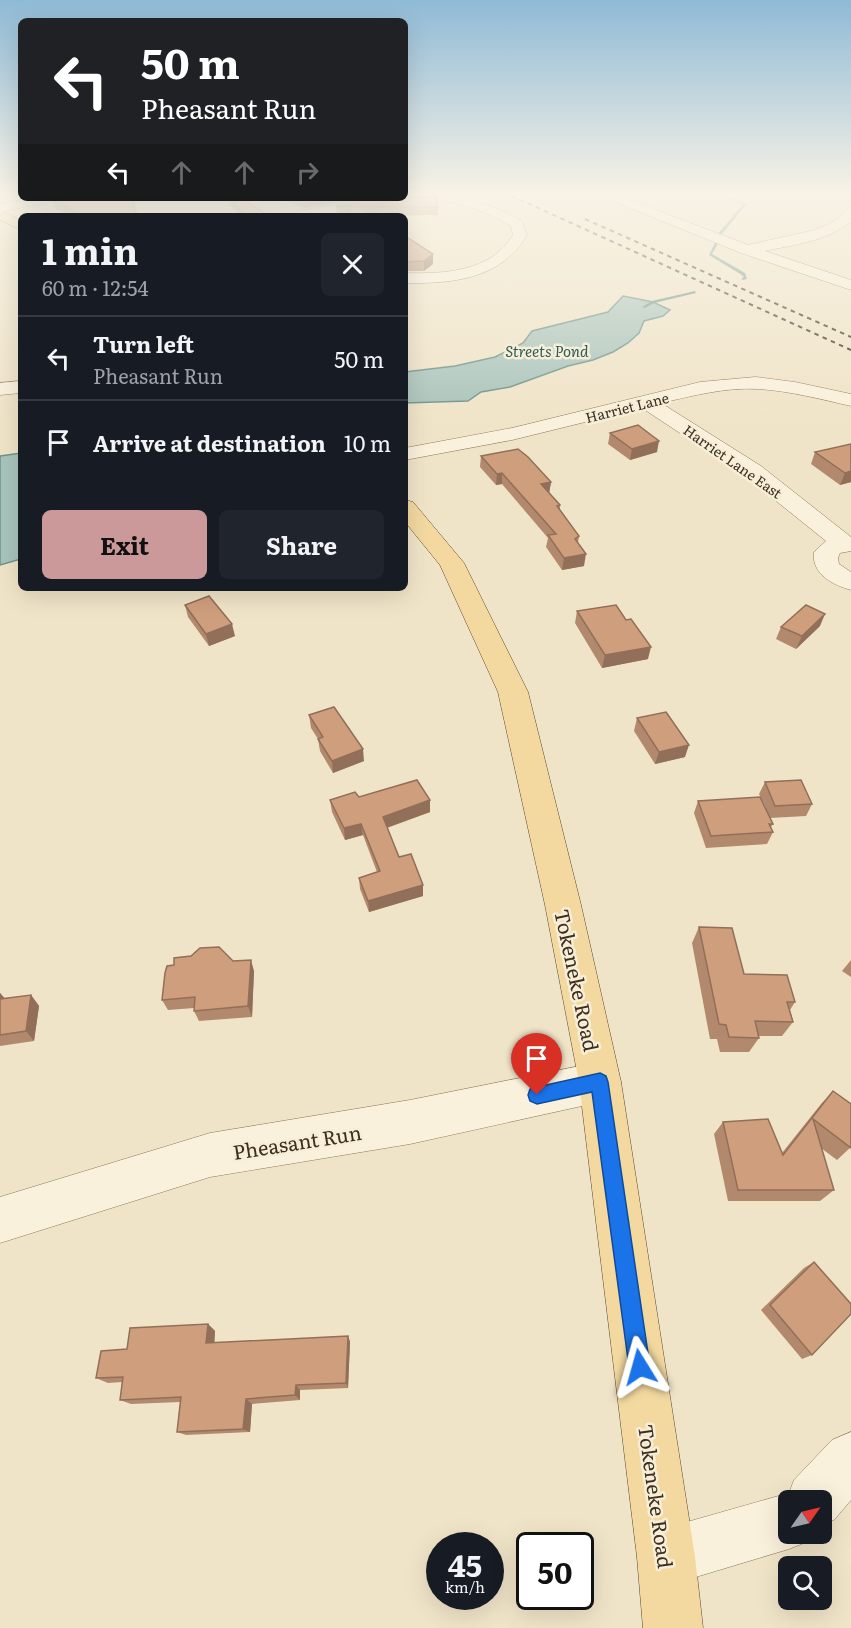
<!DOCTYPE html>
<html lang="en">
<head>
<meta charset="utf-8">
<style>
  :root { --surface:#171b24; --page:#20242c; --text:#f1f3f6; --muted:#9ea1a6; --line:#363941; --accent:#cc999b }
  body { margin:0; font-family:Literata,serif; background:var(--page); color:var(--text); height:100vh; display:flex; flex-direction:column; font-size:22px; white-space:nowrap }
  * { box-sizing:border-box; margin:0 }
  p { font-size:20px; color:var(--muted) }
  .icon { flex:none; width:33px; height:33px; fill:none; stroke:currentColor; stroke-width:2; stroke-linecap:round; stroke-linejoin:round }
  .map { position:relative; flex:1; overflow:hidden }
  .drawer { position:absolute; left:18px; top:213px; width:390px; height:378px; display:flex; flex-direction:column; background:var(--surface); border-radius:9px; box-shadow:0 6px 24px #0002 }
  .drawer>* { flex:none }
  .top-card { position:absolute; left:18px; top:18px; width:390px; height:183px; border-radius:9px; box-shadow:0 6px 24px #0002; background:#202124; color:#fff; overflow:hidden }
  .needle { width:39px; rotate:56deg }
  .controls { position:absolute; left:778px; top:1490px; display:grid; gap:12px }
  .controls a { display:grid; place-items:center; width:54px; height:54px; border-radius:9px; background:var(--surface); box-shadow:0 6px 24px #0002; font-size:30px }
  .speed { position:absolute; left:426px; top:1532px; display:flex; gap:12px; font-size:30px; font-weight:700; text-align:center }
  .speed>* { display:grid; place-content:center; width:78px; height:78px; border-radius:50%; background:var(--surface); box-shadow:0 6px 24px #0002; line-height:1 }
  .speed small { font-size:15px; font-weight:400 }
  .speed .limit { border:3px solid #111; border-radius:9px; background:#fff; color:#111 }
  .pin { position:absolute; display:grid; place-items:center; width:51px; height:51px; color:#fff; margin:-62px -26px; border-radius:50% 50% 50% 0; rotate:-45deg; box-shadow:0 0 6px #0007 }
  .pin .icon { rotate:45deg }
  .me { position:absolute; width:66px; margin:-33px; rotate:352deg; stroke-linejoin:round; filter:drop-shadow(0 0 4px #0008) }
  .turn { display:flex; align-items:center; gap:21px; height:126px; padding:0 24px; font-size:27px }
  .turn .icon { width:78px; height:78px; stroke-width:2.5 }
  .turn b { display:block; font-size:42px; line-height:51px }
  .lanes { display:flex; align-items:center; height:57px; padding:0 24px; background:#0003; justify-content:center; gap:30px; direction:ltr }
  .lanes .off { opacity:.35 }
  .round { display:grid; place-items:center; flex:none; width:63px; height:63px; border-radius:9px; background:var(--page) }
  .headline { display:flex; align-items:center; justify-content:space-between; height:102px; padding:0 24px }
  h1 { font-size:36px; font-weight:700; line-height:45px }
  .primary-button { display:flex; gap:12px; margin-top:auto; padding:12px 24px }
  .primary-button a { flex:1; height:69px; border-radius:9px; background:var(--accent); color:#111; font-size:24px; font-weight:700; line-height:69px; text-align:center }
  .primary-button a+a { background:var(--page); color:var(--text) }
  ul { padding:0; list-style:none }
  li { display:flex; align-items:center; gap:18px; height:84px; padding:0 24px; border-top:2px solid var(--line) }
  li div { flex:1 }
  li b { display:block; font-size:22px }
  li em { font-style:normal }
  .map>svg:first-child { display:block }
  .water { fill:#a9c4bc; stroke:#6f938a; stroke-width:1.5 }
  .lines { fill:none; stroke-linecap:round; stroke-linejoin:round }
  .stream { fill:#6f938a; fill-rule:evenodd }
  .minor-casing { stroke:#8d765c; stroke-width:1 }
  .major-casing { stroke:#5b4430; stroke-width:1 }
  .minor { fill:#faf1dc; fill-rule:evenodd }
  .major { fill:#f3d9a0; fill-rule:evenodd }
  .rail { stroke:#3d2e20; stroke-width:2; stroke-dasharray:4.5 4.5; stroke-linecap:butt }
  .wall { fill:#b2896c }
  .shaded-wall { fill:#916f58 }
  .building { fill:#cf9f7d; stroke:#916f58; stroke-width:1.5 }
  .route { fill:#1a73e8; stroke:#114b97; stroke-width:1.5 }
  .labels { text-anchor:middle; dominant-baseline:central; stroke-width:5; stroke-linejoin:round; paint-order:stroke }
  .far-street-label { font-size:14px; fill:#3d2e20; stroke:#f7eed8 }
  .far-water-label { font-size:15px; font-style:italic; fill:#2f5d5a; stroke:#f7eed8 }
  .near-street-label { font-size:20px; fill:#3d2e20; stroke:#f7eed8 }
</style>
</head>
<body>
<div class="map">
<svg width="851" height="1628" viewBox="0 0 851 1628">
  <rect width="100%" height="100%" fill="#f0e4c8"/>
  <!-- water -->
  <g class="water">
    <path d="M623,296l30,6 17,8 -7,6 -19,5 -5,12 -11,10 -15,9 -20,8 -25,6 -58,21 -29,5 -13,9 -63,2v-31l50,-6 40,-9 28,-14 9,-12 76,-19z"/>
    <path d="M21,453v106l-21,6v-109z"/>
  </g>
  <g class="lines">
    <!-- stream -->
    <g class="stream">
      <path d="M709,192h5l33,12 -26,31 -3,-1 25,-30z"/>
      <path d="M716,241l3,1 -7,12 33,19 2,6 -5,1v-2l2,-1 -2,-2 -33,-20z"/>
      <path d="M695,291l1,2 -42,10 -9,5 -3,-1 10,-6z"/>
    </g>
    <!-- minor casing -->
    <g class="minor-casing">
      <g id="minor">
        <path d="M591,192h18l139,53 67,-15 14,-6 11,-7 6,-8 5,-1v13c-21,20 -59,24 -86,30l86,29v10l-110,-37z"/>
        <path d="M435,193c32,3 59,12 87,28l5,14c-25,44 -75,49 -122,48v-10c39,1 86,-1 108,-38l-2,-9c-24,-14 -48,-24 -76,-25 -11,-1 -29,4 -36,-3h6v-4z"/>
        <path d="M31,198h25l-6,4 -50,10v-8z"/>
        <path d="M376,198h10l1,3 -6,4 -65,11 -24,-1 7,-4z"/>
        <path d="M756,377l39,5 56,12v12c-31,-7 -61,-15 -93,-17 -32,-2 -66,7 -97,14l100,63 90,71v14l-11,2 -2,5 1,6 12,8v18c-18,-5 -40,-16 -37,-38l12,-11 -81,-65 -103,-68 -130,32 -107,20v-12l107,-20 188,-46z"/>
        <path d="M21,381v12l-21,2v-12z"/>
        <path d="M600,1062l15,6 6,14 -6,14 -15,6 -190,42 -200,33 -210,66v-46l210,-64 200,-33z"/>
        <path d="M851,1432v68l-17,20 -12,4v-24h-33v33h23l-3,8 -20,8 -123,37 -20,-9 -9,-20 9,-20 20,-9 123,-35 5,-13 38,-40z"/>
      </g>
    </g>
    <!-- major casing -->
    <g class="major-casing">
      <g id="major">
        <path d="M0,210l21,10v10l-21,-10z"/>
        <path d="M405,500l8,2 51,61 64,129 53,213 40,177 74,475 8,71h-60l-6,-71 -58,-475 -34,-177 -47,-213 -58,-127 -35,-43z"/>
      </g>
    </g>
    <!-- minor -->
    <use href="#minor" class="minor"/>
    <!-- major -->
    <use href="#major" class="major"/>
    <!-- rail -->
    <g class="rail">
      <path d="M503,192l348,158"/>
      <path d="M585,219l266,118"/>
    </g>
  </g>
  <!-- wall -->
  <g class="wall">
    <path d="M229,198h13l27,18h-29l-11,-13z"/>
    <path d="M276,198h89l-60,10z"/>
    <path d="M52,200l85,16h-67l-16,-8z"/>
    <path d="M336,206l102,1v8l-89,1v-1h-12z"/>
    <path d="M405,236l28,28 -9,7h-19z"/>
    <path d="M610,433l47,19 -27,8 -22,-16z"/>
    <path d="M851,444v38l-11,3 -29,-21 4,-12z"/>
    <path d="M481,456l70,26 -2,11 11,12v5l19,26 -1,7 6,23 -22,4 -16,-23 2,-9 -46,-54 -6,1 -16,-18z"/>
    <path d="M185,605l50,31 -26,10 -21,-29z"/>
    <path d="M577,611l71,48 -46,9 -27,-45z"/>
    <path d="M820,626l-24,23 -20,-10 5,-12z"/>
    <path d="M309,715l55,46 -31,12 -13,-22 -2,-12 -7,-11z"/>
    <path d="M637,718l48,39 -30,7 -21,-33z"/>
    <path d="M765,782l47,22 -6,12 -36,2 3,6 -2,3 2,5 -6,12 -61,4 -12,-35 4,-12 68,7 -7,-14z"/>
    <path d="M359,797l71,3v12l-43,16 12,29 24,39 -54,16 -9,-23 -1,-11 18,-6 -14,-37 -18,5 -13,-28 -2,-12z"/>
    <path d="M699,927l45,47 51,28 -5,8 3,12 -11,14h-24l1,2 -10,14h-29l-3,-13h-7l-18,-96z"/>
    <path d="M851,960v17l-9,-6z"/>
    <path d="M233,961l21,10 -2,46 -53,4 -5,-10v-3l-26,2 -6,-10z"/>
    <path d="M0,993l5,6 26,-4 8,11 -5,35 -34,5z"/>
    <path d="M833,1091l18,56 -14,13 -16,-12 13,42 -14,11h-92l-14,-67 9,-12 59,31 39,-49z"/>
    <path d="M814,1262l-2,93 -10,4 -41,-49 43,-42z"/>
    <path d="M208,1324l7,7 -1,12 134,-7 2,6 -2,46 -48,2v10l-48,4 -2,28 -64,3 -9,-3 3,-30 -49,2 -11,-4 2,-18 -14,1 -12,-5 31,-29z"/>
  </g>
  <!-- shaded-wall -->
  <g class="shaded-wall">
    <path d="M14,192h7v2l-6,1z"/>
    <path d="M310,198h55l-60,10 -1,-9z"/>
    <path d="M433,254v10l-9,7v-10z"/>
    <path d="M659,441l-2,11 -27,8 2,-11z"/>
    <path d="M851,471v11l-11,3 5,-12z"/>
    <path d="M502,473v11l-6,1 1,-11z"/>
    <path d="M551,482l-2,12 -8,-10z"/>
    <path d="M586,554l-2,12 -22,4 2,-12z"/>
    <path d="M825,614l-5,12 -24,23 6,-13z"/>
    <path d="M232,624l3,12 -26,10 -3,-12z"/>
    <path d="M651,647l-3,12 -46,9 3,-13z"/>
    <path d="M689,745l-4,12 -30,7 4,-12z"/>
    <path d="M363,749l1,12 -31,12 -1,-12z"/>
    <path d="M430,800v12l-47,17v-12z"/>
    <path d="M361,824l2,11 -18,5 -1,-12z"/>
    <path d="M423,885v11l-54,16 -1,-11z"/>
    <path d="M251,960l3,11 -2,46 -4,-11z"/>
    <path d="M0,993l6,7 -6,5z"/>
    <path d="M31,995l8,11 -5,35 -8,-10z"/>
    <path d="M208,1324l7,7 -1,19 -8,-7z"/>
    <path d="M348,1336l2,6 -2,46 -2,-5z"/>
    <path d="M296,1385l4,5v10l-5,-5z"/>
    <path d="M246,1399l6,5 -2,28 -7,-3z"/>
  </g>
  <!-- building -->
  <g class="building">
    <path d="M437,196l1,11 -80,-1 15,10h-20l-5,-5 4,-5h-16l53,-8z"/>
    <path d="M60,198h72l5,18h-53l-32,-16z"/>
    <path d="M231,198h11l27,18h-24z"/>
    <path d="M405,236l28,18 -9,7 -19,1z"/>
    <path d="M638,425l21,16 -27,8 -22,-16z"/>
    <path d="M851,444v27l-6,2 -30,-21z"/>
    <path d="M518,449l10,8 23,25 -10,2 19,21 -3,1 22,30 -4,3 11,15 -22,4 -16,-23 8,-1 -54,-61 -5,1 -16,-18z"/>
    <path d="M209,596l23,28 -26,10 -21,-29z"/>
    <path d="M616,605l10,15 5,-1 20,28 -46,8 -28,-44z"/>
    <path d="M806,605l19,9 -23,22 -21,-9z"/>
    <path d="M334,707l29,42 -31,12 -14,-22 5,-2 -14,-22z"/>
    <path d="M666,712l23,33 -30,7 -22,-34z"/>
    <path d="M417,780l13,20 -47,17 16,40 12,-3 12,31 -55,16 -9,-23 21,-7 -19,-47 -17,4 -14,-28 25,-8 4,5z"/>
    <path d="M801,780l11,24 -37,2 -10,-24z"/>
    <path d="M760,797l13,27h-4l4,8 -62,4 -13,-35z"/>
    <path d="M699,927l33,1 12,46 43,1 8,27h-8l6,20 -38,-1 4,17 -30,-1 -3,-12 -7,-1z"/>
    <path d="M219,947l14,14 18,-1 -3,46 -54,5 1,-14 -33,3 3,-27 2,-7 7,-1v-7l17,-2 9,-8z"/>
    <path d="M31,995l-5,36 -26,4v-36z"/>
    <path d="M833,1091l18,13v44l-38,-29 21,71h-96l-15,-68 45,-3 15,36z"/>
    <path d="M814,1262l37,42v10l-39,41 -42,-50z"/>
    <path d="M208,1324l-2,19 142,-7 -2,47 -50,2 -1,10 -49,4 -3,30 -66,3 4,-35 -61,3 3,-23 -27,1 5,-27 26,-2 3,-21z"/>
  </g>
  <!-- sky -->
  <linearGradient id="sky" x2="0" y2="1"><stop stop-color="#8fbad6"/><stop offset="0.46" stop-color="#f8f3e6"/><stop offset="1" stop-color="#f8f3e6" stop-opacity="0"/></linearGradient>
  <rect width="851" height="420" fill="url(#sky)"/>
  <!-- route -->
  <path class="route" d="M600,1073l6,3 2,6 42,285 -3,7 -7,3 -8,-3 -3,-7 -37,-275 -55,12 -7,-3 -2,-6 2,-6 7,-2z"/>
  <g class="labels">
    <!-- far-street labels -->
    <g class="far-street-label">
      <text transform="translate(627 407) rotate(-14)">Harriet Lane</text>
      <text transform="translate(733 461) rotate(35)">Harriet Lane East</text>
    </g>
    <!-- far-water labels -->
    <g class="far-water-label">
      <text x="547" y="350">Streets Pond</text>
    </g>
    <!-- near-street labels -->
    <g class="near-street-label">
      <text transform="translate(578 980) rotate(78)">Tokeneke Road</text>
      <text transform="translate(297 1141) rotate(-9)">Pheasant Run</text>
      <text transform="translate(657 1496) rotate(82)">Tokeneke Road</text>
    </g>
  </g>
</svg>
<div class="controls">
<a><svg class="needle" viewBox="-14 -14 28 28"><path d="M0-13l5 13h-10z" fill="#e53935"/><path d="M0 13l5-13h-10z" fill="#9ea1a6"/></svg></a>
<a><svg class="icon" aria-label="search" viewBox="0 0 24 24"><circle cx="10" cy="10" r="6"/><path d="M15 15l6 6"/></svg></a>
</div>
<div class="speed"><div>45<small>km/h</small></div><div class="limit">50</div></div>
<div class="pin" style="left:537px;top:1095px;background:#d93025"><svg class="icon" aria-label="arrive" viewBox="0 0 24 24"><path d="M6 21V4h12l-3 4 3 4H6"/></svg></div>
<svg class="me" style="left:640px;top:1367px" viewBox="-20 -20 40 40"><path d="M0-17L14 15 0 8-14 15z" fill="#1a73e8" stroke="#fff" stroke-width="4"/></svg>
<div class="top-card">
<div class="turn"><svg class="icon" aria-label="left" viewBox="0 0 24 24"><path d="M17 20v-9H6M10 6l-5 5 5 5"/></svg><div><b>50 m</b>Pheasant Run</div></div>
<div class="lanes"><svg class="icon" aria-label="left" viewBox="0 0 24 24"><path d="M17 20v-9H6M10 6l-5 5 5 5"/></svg><svg class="icon off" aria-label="ahead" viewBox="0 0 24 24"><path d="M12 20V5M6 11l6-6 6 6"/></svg><svg class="icon off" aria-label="ahead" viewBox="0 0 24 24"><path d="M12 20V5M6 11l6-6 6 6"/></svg><svg class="icon off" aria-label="right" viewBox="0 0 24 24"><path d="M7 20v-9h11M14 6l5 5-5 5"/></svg></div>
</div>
<section class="drawer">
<div class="headline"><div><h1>1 min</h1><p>60 m · 12:54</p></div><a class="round"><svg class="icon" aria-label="close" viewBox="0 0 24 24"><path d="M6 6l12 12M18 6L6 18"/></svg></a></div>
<ul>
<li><svg class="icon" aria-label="left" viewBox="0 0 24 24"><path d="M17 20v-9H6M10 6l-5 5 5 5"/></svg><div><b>Turn left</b><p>Pheasant Run</p></div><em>50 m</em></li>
<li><svg class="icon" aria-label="arrive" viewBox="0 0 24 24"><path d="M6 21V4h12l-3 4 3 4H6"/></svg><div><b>Arrive at destination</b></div><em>10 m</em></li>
</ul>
<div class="primary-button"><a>Exit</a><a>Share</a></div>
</section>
</div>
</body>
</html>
